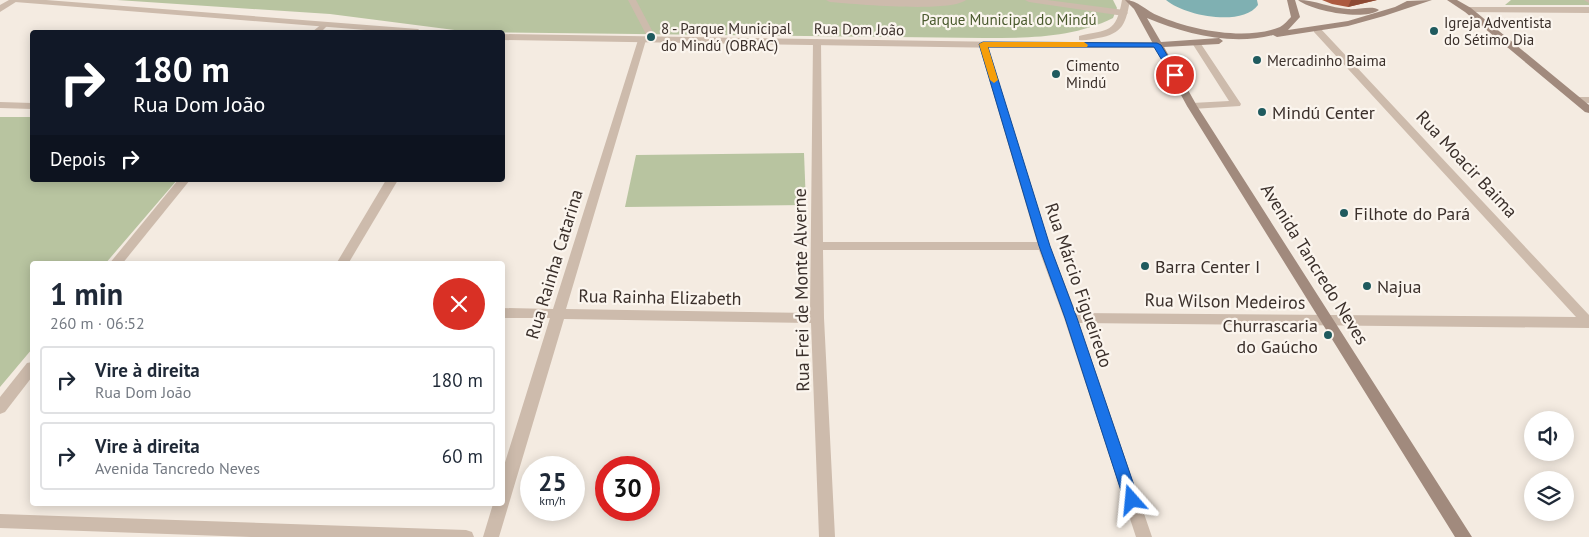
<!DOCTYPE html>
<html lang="pt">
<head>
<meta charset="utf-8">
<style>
  :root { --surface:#fff; --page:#f6f6f7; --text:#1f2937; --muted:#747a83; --line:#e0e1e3 }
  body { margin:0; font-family:"PT Sans",sans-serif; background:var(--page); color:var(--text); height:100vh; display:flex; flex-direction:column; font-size:19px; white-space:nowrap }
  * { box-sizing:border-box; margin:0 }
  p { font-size:16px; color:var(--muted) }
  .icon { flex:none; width:28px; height:28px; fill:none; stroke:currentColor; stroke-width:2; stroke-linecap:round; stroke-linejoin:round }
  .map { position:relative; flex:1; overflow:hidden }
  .side { position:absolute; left:30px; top:261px; width:475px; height:245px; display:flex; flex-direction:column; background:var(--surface); border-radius:5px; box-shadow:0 2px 12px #0003 }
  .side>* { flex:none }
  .hud { position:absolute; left:30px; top:30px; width:475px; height:152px; border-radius:5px; box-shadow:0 2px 12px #0003; background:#111827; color:#fff; overflow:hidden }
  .buttons { position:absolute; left:1524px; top:411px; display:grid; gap:10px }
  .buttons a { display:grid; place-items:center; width:50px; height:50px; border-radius:50%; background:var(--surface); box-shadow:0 2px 12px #0003; font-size:25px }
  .speed { position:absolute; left:520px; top:456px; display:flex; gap:10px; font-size:25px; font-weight:700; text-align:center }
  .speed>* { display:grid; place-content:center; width:65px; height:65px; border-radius:50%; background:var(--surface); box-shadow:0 2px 12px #0003; line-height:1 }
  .speed small { font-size:12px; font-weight:400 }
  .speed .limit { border:8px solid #d22; background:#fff; color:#111 }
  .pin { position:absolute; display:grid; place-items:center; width:42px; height:42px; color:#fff; margin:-21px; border:2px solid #fff; border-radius:50%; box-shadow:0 1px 5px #0007 }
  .me { position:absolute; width:55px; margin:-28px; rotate:342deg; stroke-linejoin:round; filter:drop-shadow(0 0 4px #0008) }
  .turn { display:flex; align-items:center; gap:18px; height:105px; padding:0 20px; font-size:22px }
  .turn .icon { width:65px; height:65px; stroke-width:2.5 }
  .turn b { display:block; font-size:35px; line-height:42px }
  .then { display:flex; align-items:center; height:48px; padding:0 20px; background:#0003; gap:10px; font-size:19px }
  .round { display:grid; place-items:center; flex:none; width:52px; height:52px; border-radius:26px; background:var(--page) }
  .overview { display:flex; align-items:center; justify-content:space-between; height:85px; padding:0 20px }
  h1 { font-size:30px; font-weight:700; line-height:38px }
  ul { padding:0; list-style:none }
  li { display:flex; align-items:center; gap:15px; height:68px; margin:0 10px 8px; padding:0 10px; border:2px solid var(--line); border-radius:5px }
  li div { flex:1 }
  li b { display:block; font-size:19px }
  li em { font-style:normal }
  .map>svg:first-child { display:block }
  .green { fill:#b8c4a0 }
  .water { fill:#7fb0b2 }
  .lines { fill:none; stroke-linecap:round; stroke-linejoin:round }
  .service { fill:#cdbbac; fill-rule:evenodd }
  .minor { fill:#cdbbac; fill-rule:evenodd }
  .tertiary { fill:#cdbbac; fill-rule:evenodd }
  .secondary { fill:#a18a7d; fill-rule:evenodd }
  .wall { fill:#ac5a40 }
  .shaded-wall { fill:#8c4a34 }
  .route { fill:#1a73e8; stroke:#114b97 }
  .slow { fill:#f59e0b }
  .poi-dot { fill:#1f5a5e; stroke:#fbf5ee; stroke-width:2 }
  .labels { text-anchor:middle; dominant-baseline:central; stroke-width:4.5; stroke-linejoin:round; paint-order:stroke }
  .far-park-label { font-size:15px; fill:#4a5a2e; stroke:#fbf5ee }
  .far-poi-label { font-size:15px; fill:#3b302b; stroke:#fbf5ee; text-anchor:start }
  .far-street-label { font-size:15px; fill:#3b302b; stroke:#fbf5ee }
  .poi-label { font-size:18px; fill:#3b302b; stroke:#fbf5ee; text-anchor:start }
  .street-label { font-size:18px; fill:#3b302b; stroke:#fbf5ee }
</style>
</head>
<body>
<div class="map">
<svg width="1589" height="537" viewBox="0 0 1589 537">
  <rect width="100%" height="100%" fill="#f4ebe1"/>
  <!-- green -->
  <g class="green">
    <path d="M117,0h996l4,8 -4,10c-40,20 -85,20 -129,20l-514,-6 -140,-18z"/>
    <path d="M1511,0h75l3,2v3h-84z"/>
    <path d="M0,117h32v63h145l-72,84h-73v85l-32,38z"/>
    <path d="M804,153l2,52 -181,2 11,-52z"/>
  </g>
  <!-- water -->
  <path class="water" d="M1166,0h91l1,5c-16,22 -73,11 -92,-5z"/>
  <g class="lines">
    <!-- service -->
    <g class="service">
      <path d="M628,0h8l21,40 -1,2h-6l-1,-2z"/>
      <path d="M826,0h140c-17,13 -111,4 -136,2z"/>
      <path d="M1025,0h22l77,10 4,3 -4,3 -95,-14z"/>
      <path d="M1584,0h5v3z"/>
      <path d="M1196,40l3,1 42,63 -1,2 -48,3 -5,-3 5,-3 37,-2 -37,-58z"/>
    </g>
    <!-- minor -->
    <g class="minor">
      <path d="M9,0h10l-19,12v-7z"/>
      <path d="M1468,7h121v6l-124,-1v-4z"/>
      <path d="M323,23l4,3 -6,6h-9z"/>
      <path d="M1317,27l3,1 269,287v13l-510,-5 73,214h-16l-72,-219 -25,-68h-216l1,68 11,219h-16l-8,-214 -247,-4 -65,218h-16l10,-33h9v-32l48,-154h-48v-10l51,1 85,-269 4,-3 4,3 -80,269 244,4 3,-271 4,-3 4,3 2,200h214l-58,-197 4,-3 4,3 63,201 26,67 500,4 -262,-285v-4z"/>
      <path d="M1577,97h12v6l-15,-1v-4z"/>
      <path d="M0,102l32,1v6l-32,-1z"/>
      <path d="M178,180h12l-68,84h-13z"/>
      <path d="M386,180h12l-50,84h-12z"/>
      <path d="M32,362v15l-27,35 -5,2v-17l27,-34z"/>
      <path d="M0,514l466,16 6,2 2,5h-223l-251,-9z"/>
    </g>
    <!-- tertiary -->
    <g class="tertiary">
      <path d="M11,0h35l372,29 4,3h-31l-376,-30z"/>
      <path d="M1122,0h8c-4,23 -7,34 -32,38 -6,1 -13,3 -19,2v-4c29,-7 37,-2 43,-36z"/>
      <path d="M502,34l504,8h151l4,3 -4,3h-151l-504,-8z"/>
    </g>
    <!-- secondary -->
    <g class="secondary">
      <path d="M1125,0c13,0 21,11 34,16 32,14 87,25 121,11 4,-2 8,-7 11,-10l-4,-17h8l5,17 -12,13 60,-9 47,-14 12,-6 25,-1 -48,16 -36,10 -71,11 -4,-2c-41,11 -88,-1 -126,-17l14,24 58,-4 4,3 -4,3 -55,3 33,59 275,431h-17l-268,-431 -53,-97z"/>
      <path d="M1298,0c17,0 33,8 50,9 9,1 25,-4 31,1 -15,11 -67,1 -81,-10z"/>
      <path d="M1447,0h10l14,8 118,97v8l-4,-1 -120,-100z"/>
    </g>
  </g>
  <!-- wall -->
  <path class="wall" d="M1322,0h55l-29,7 -16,-3z"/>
  <!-- shaded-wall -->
  <path class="shaded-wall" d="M1351,0h26l-29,7z"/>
  <!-- route -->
  <path class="route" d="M983,42l174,1 4,2 18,30 -7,2 -18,-30h-166l62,199 27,72 62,182 -2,5 -5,2 -5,-2 -3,-5 -59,-182 -26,-72 -60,-202z"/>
  <!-- slow -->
  <path class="slow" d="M1084,42l4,3 -1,2h-99l10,33 -4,3 -4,-3 -11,-36 4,-2z"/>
  <!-- markers -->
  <g class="poi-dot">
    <circle cx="1434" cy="31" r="5"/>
    <circle cx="651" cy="37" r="5"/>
    <circle cx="1257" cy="60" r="5"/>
    <circle cx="1056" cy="74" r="5"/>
    <circle cx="1262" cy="112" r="5"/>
    <circle cx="1344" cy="213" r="5"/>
    <circle cx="1145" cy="266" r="5"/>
    <circle cx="1367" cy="286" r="5"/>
    <circle cx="1328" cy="335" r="5"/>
  </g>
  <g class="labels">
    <!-- far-park labels -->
    <g class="far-park-label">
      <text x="1009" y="19">Parque Municipal do Mindú</text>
    </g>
    <!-- far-poi labels -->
    <g class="far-poi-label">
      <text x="1444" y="22">Igreja Adventista<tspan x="1444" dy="17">do Sétimo Dia</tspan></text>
      <text x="661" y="28">8 - Parque Municipal<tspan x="661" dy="17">do Mindú (OBRAC)</tspan></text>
      <text x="1267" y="60">Mercadinho Baima</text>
      <text x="1066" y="65">Cimento<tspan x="1066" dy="17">Mindú</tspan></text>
    </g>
    <!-- far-street labels -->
    <g class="far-street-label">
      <text transform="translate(859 29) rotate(1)">Rua Dom João</text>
    </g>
    <!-- poi labels -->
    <g class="poi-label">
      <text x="1272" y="112">Mindú Center</text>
      <text x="1354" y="213">Filhote do Pará</text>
      <text x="1155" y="266">Barra Center I</text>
      <text x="1377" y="286">Najua</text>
      <text x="1318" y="325" text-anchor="end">Churrascaria<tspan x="1318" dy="21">do Gaúcho</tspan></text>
    </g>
    <!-- street labels -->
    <g class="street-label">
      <text transform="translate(1467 164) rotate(47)">Rua Moacir Baima</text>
      <text transform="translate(554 264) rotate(-73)">Rua Rainha Catarina</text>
      <text transform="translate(1315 264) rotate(58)">Avenida Tancredo Neves</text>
      <text transform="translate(1079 285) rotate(71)">Rua Márcio Figueiredo</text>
      <text transform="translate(801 290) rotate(-91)">Rua Frei de Monte Alverne</text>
      <text transform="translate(660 297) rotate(1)">Rua Rainha Elizabeth</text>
      <text transform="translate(1225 301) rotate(1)">Rua Wilson Medeiros</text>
    </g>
  </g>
</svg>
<div class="buttons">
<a><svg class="icon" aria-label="sound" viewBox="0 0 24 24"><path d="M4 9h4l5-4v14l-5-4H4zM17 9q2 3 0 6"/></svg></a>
<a><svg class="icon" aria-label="layers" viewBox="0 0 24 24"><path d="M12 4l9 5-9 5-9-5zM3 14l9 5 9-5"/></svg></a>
</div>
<div class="speed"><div>25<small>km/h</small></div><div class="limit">30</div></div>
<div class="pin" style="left:1175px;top:75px;background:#d93025"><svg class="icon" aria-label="arrive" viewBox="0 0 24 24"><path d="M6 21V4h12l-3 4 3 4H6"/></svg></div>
<svg class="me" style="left:1132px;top:500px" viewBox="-20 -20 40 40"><path d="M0-17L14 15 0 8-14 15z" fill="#1a73e8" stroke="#fff" stroke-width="4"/></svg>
<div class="hud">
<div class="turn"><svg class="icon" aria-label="right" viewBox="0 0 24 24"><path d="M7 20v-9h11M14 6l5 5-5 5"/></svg><div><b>180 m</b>Rua Dom João</div></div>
<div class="then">Depois<svg class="icon" aria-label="right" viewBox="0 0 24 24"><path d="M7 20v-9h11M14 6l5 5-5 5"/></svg></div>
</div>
<section class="side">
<div class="overview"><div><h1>1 min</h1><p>260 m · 06:52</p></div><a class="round" style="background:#d93025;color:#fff"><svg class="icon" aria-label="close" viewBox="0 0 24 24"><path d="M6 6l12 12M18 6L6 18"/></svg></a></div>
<ul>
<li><svg class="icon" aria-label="right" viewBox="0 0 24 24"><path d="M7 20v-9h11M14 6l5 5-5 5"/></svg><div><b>Vire à direita</b><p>Rua Dom João</p></div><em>180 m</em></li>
<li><svg class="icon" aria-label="right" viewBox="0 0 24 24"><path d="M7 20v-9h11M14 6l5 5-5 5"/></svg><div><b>Vire à direita</b><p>Avenida Tancredo Neves</p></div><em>60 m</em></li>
</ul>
</section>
</div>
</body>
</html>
